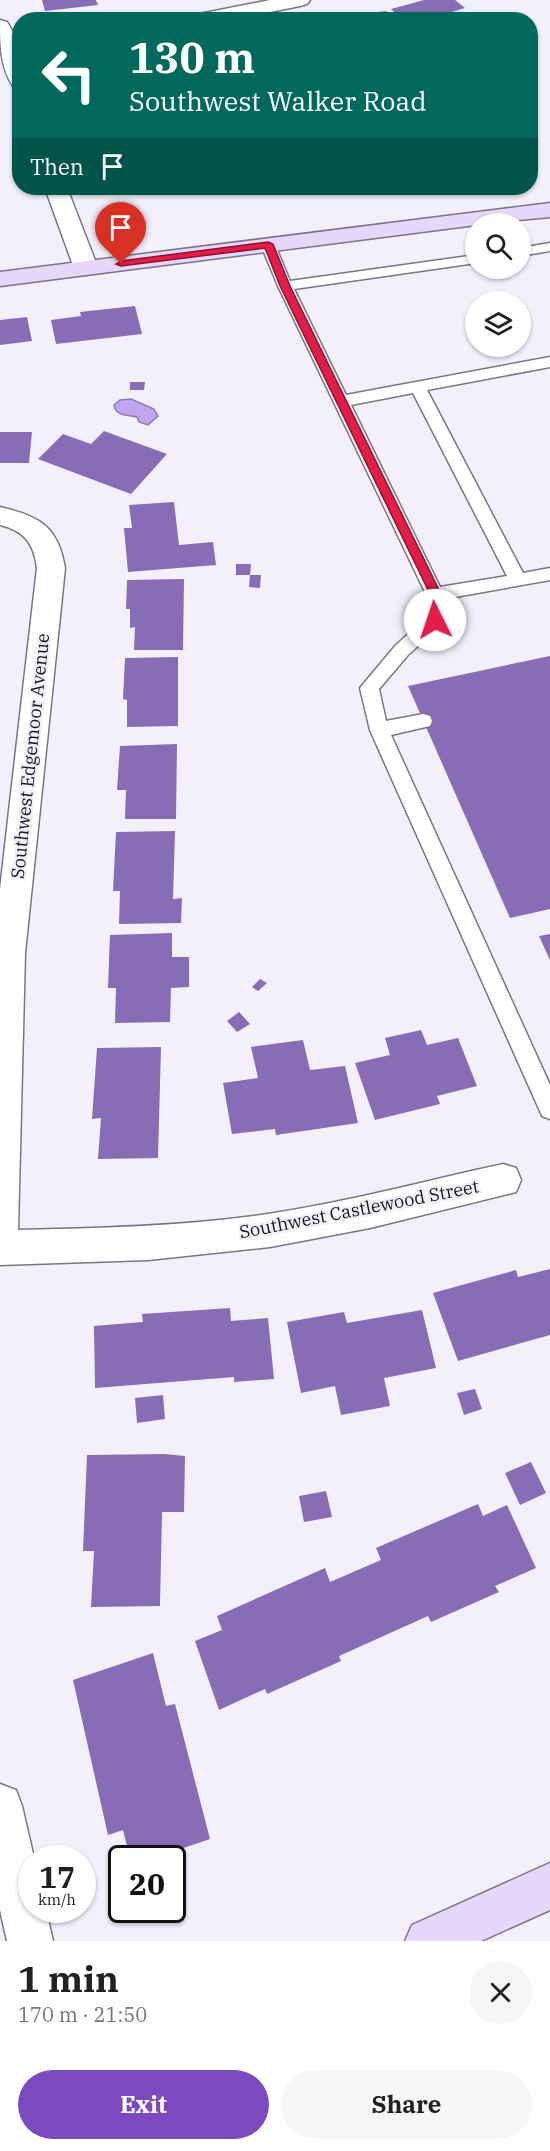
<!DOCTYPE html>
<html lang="en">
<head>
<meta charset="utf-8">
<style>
  :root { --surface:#fff; --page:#f6f6f6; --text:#202124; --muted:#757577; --accent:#7c49c0 }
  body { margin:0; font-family:"IBM Plex Serif",serif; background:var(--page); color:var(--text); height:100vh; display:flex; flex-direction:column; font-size:22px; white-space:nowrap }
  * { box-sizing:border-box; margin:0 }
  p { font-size:20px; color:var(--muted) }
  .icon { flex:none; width:33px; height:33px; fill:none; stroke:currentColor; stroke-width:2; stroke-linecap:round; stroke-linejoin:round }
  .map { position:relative; height:1941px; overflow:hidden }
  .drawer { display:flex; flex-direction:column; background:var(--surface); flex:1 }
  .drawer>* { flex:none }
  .hud { position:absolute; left:12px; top:12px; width:526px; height:183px; border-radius:24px; box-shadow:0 2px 4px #0004; background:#00695c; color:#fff; overflow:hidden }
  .tools { position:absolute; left:465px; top:213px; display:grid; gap:12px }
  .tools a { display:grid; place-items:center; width:66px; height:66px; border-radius:50%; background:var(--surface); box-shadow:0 2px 4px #0004; font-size:30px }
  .speed { position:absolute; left:18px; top:1845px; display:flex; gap:12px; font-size:30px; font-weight:700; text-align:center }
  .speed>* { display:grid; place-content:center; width:78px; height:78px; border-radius:50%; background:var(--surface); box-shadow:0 2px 4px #0004; line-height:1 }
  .speed small { font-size:15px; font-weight:400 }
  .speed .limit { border:3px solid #111; border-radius:9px; background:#fff; color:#111 }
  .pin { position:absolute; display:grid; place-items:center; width:51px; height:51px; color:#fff; margin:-62px -26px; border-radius:50% 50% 50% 0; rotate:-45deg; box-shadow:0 0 6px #0007 }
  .pin .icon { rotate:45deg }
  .me { position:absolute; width:66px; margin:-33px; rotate:356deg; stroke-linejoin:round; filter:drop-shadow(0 0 4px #0008) }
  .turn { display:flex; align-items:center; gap:21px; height:126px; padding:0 18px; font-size:27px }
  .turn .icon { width:78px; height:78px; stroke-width:2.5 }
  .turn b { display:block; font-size:42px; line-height:51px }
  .then { display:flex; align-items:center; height:57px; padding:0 18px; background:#0003; gap:12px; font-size:22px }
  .round { display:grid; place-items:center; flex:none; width:63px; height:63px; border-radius:32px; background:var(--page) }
  .headline { display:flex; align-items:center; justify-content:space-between; height:102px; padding:0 18px }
  h1 { font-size:36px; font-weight:700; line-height:45px }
  .primary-button { display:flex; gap:12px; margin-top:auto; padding:12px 18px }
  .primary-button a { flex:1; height:69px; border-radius:36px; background:var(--accent); color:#fff; font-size:24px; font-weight:700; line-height:69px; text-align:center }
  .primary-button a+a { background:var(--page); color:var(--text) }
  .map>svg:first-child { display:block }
  .water { fill:#c0a5f1; stroke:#8e7ab2; stroke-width:1.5 }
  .building { fill:#876db5 }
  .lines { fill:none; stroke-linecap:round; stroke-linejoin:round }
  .service-casing { stroke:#7b7587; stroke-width:3 }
  .minor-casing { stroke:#7b7587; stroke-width:3 }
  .secondary-casing { stroke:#7b7587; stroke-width:3 }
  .service { fill:#fff; fill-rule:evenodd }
  .minor { fill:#fff; fill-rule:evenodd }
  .secondary { fill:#e5d8fa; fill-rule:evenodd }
  .route { fill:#e11d48; stroke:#92132f; stroke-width:1.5 }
  .labels { text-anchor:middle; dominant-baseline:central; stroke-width:5; stroke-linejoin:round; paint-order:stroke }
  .street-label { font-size:18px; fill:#19171e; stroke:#f3f0fc }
</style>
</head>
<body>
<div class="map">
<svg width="550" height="1941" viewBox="0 0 550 1941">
  <rect width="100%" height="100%" fill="#f3f0fc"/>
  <!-- water -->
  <path class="water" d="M131,399l23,10 4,7 -10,9 -9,-3 -2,-5c-10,-2 -22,-1 -23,-12l6,-5z"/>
  <!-- building -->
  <g class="building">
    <path d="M42,0h54l2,5 -53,6z"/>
    <path d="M424,0h31l10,8 -39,12h-23l-12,-11z"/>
    <path d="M386,11l9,9h-46l22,-7z"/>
    <path d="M135,306l7,28 -86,10 -5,-24 30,-4 -1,-4z"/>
    <path d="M27,317l5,24 -32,4v-25z"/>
    <path d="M130,382h15l-1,8h-14z"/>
    <path d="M104,431l63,23 -36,40 -93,-35 25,-25 28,10z"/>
    <path d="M0,432h32l-3,31h-29z"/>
    <path d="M174,502l5,43 34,-3 3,23 -88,7 -4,-44h8l-3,-23z"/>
    <path d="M236,564h15l-1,11h-14z"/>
    <path d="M250,575h11l-1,13 -11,-1z"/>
    <path d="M184,579l-1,71h-49l1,-23 -5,1v-19h-4l1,-29z"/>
    <path d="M550,656v253l-40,9 -102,-232z"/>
    <path d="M178,657v69l-51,1v-27l-4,-1 2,-41z"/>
    <path d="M177,744l-1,75h-51l1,-29h-9l3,-44z"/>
    <path d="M175,831l-2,68 9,-1 -1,25 -62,1 1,-33h-7l3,-59z"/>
    <path d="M172,933v24h17v30l-18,1 -1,34 -55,1 1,-35h-8l2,-53z"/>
    <path d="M550,934v26l-11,-24z"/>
    <path d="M260,979l7,4 -9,8 -6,-4z"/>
    <path d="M239,1012l11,12 -13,8 -10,-11z"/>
    <path d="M421,1030l6,15 31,-7 19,48 -40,10 3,8 -65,16 -20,-57 35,-8 -5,-17z"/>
    <path d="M303,1040l7,30 35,-4 13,57 -82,12 -1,-6 -43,5 -9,-51 35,-5 -7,-31z"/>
    <path d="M161,1047l-3,111 -60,1 3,-41 -9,1 5,-71z"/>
    <path d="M550,1269v66l-92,26 -25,-68 83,-23 2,7z"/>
    <path d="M230,1308l1,13 37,-3 6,61 -40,3v-5l-139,11 -1,-62 49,-4 -1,-8z"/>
    <path d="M422,1310l14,58 -52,10 6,28 -49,9 -6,-29 -34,7 -14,-71 57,-10 3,11z"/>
    <path d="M475,1389l7,20 -18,6 -7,-22z"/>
    <path d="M163,1395l2,24 -28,4 -2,-25z"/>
    <path d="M164,1454l21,2 -1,56h-22l-2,94 -69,1 3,-56h-11l4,-96z"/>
    <path d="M531,1462l15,31 -26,12 -15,-32z"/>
    <path d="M326,1491l6,26 -28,5 -5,-26z"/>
    <path d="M478,1504l5,12 24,-11 29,63 -41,18 4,6 -68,30 -3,-6 -89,40 2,5 -74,33 -2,-5 -46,21 -24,-69 27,-11 -5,-14 108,-48 5,14 51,-22 -5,-12z"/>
    <path d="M153,1653l13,53 9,-2 35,135 -56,19h-24l-7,-28 -15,5 -35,-155z"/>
  </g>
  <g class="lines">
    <!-- service casing -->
    <g class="service-casing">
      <g id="service">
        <path d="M268,241l7,4 15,36 186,-26v8l-182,26 52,106 204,-38v10l-123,23 96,183 27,-5v12l-106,19v21l-3,5 -33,30 -29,34 7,32 37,-7 7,2 2,5 -2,5 -39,9 159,350v34l-8,-3 -3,-7 -169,-379 -10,-42 36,-43 30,-27v-24l-148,-308 -17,-41zM413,393l94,183 -67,11 -89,-182z"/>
        <path d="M550,243v8l-30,5v-8z"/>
      </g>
    </g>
    <!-- minor casing -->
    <g class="minor-casing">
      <g id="minor">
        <path d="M270,0h40l-3,4 -7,2 -69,14h-41l2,-4 7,-2z"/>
        <path d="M0,20l7,2c14,20 13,43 13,66l-7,-2c-13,-19 -13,-43 -13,-66z"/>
        <path d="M45,188h22l31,80 -4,5 -8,2 -8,-2 -4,-5z"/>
        <path d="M0,507c39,9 58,19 65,61l-40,385 -7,277c84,-2 167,-4 250,-16 79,-12 157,-33 235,-50l13,4 5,12 -5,12 -146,36 -100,19 -122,13 -148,5v-376l37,-321c-3,-24 -12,-37 -37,-43z"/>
        <path d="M0,1784l16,6 6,16 12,52h-2v52h14l7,31h-46l-7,-31z"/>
      </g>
    </g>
    <!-- secondary casing -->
    <g class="secondary-casing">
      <g id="secondary">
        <path d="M550,203v14l-74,7v1l-476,61v-14z"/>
        <path d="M550,1863v47l-69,31h-76l7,-16z"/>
      </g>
    </g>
    <!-- service -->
    <use href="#service" class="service"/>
    <!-- minor -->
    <use href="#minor" class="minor"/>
    <!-- secondary -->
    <use href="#secondary" class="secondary"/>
  </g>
  <!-- route -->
  <path class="route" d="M268,242l5,2 17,42 151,308 -1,29h-9l-1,-3v-26l-150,-308 -15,-38 -144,18 -5,-2 5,-3z"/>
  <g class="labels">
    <!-- street labels -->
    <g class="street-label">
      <text transform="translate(30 756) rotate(-84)">Southwest Edgemoor Avenue</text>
      <text transform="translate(359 1209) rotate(-11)">Southwest Castlewood Street</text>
    </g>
  </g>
</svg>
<div class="tools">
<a><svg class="icon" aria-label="search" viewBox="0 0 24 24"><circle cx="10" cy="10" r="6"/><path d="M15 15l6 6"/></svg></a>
<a><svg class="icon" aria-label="layers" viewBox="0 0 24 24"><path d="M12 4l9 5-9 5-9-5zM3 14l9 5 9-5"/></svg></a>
</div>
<div class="speed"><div>17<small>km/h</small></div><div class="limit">20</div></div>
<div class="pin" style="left:121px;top:264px;background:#d93025"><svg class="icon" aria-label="arrive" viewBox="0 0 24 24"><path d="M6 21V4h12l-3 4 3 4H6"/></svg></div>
<svg class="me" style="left:435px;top:620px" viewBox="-20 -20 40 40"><circle r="19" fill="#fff"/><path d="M0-13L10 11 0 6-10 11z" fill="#e11d48"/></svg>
<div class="hud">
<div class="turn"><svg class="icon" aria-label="left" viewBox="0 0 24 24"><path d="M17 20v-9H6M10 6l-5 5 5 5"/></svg><div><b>130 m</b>Southwest Walker Road</div></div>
<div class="then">Then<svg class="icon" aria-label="arrive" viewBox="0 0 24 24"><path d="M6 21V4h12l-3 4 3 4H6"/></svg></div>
</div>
</div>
<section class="drawer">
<div class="headline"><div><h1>1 min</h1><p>170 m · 21:50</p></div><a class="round"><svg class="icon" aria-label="close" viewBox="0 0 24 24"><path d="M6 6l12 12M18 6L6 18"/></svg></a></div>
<div class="primary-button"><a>Exit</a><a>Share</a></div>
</section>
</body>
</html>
